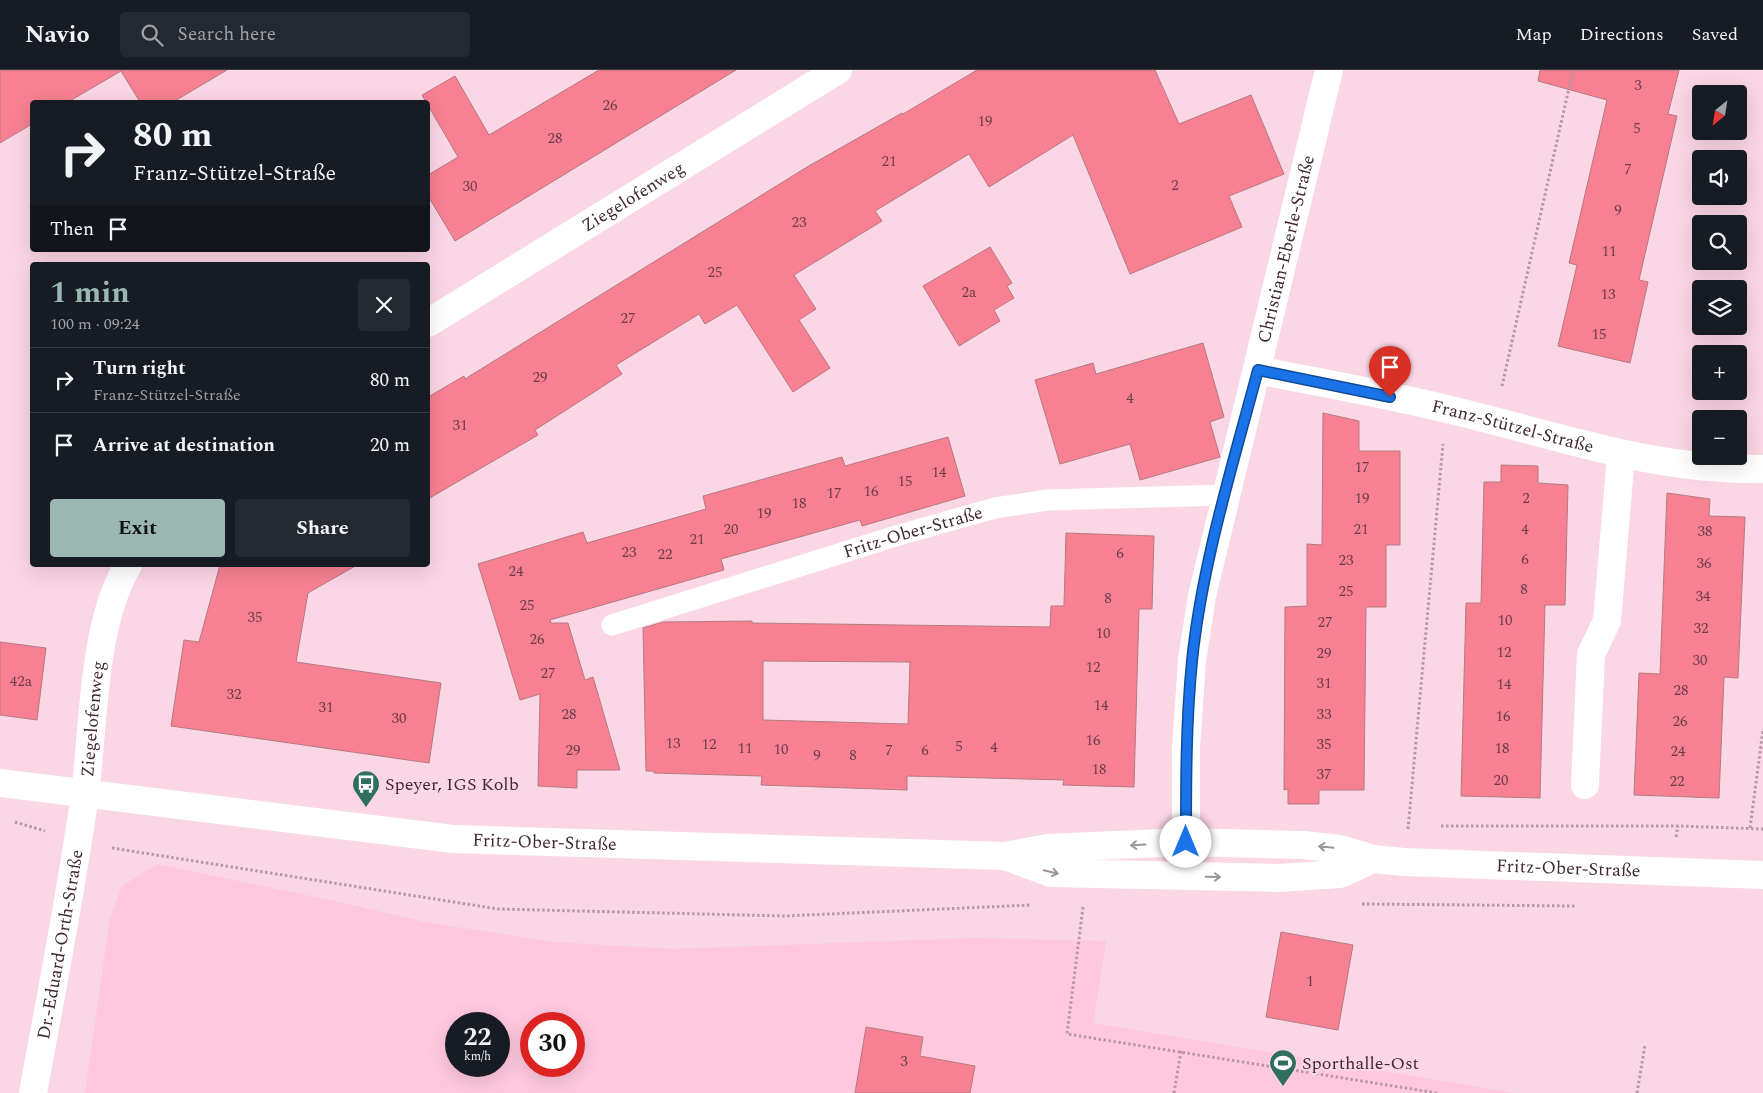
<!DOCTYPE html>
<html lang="en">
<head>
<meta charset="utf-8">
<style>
  :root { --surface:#171b24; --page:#242831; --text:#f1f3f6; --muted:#9ea1a6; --line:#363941; --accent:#9ab8b1 }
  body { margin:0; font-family:Spectral,serif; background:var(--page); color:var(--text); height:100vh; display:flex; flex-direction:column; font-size:19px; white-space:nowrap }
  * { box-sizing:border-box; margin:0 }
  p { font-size:16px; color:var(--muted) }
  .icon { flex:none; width:28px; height:28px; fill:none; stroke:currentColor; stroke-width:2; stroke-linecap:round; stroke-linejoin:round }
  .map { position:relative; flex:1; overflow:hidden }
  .details { position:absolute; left:30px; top:192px; width:400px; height:305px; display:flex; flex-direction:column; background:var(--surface); border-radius:5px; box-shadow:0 5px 20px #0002 }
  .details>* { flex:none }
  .top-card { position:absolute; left:30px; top:30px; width:400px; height:152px; border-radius:5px; box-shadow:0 5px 20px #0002; background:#171b24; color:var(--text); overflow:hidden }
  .needle { width:32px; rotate:210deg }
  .tools { position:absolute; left:1692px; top:15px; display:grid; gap:10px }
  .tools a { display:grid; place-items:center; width:55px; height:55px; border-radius:5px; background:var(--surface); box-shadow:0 5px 20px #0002; font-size:25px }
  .speed { position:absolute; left:445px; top:942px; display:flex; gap:10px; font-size:25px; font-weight:700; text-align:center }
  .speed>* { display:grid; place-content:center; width:65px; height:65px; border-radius:50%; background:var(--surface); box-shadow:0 5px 20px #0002; line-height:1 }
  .speed small { font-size:12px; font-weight:400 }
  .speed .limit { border:8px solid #d22; background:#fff; color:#111 }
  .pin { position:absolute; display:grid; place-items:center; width:42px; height:42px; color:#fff; margin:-51px -21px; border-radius:50% 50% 50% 0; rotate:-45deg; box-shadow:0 0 5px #0007 }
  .pin .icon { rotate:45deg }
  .me { position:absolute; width:55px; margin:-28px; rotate:0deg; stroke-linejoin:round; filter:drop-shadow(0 0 4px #0008) }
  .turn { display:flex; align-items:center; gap:18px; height:105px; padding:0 20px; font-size:22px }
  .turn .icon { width:65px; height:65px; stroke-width:2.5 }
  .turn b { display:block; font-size:35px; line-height:42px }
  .then { display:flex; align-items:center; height:48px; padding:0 20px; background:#0003; gap:10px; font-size:19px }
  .round { display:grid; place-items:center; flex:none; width:52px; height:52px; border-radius:5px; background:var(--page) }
  .headline { display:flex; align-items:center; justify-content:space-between; height:85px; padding:0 20px }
  h1 { font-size:30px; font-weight:700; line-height:38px; color:var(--accent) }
  .button { display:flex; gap:10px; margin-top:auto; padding:10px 20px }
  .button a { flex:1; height:58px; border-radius:5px; background:var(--accent); color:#111; font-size:20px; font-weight:700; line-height:58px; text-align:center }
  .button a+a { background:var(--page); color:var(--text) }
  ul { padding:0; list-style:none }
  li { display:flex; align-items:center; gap:15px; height:65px; padding:0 20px; border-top:1px solid var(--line) }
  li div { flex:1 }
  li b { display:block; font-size:19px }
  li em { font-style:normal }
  header { display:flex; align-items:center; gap:30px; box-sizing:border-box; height:70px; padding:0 25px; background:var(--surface); border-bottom:1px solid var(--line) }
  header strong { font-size:24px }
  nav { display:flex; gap:28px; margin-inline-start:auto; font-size:18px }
  .search { width:350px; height:45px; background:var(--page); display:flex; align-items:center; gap:12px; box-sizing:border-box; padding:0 18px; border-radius:5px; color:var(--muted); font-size:19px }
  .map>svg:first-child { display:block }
  .built { fill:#ffc8df; fill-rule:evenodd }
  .building { fill:#f78092; stroke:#b57a81; fill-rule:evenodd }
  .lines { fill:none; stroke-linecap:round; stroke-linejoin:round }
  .path { stroke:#b898a5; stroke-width:3; stroke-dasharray:2.5 2.5; stroke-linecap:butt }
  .lane { stroke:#fff; stroke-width:21 }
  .street { stroke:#fff; stroke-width:28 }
  .oneway { stroke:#9f9498 }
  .route-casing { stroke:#114b97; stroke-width:12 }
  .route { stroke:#1a73e8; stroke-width:9 }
  .labels { text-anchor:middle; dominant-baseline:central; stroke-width:4; stroke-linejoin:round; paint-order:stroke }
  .number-label { font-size:15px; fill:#6d3e4a }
  .street-label { font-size:18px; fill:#3f2832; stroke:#fbd6e5 }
  .poi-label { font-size:18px; fill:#3f2832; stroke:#fbd6e5; text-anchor:start }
</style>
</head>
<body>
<header>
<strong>Navio</strong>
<div class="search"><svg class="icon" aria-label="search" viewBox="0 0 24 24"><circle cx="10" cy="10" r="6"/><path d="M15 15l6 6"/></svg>Search here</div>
<nav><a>Map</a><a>Directions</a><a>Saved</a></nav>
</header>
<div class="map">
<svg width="1763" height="1023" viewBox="0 0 1763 1023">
  <rect width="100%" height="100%" fill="#fbd6e5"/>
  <!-- built -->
  <path class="built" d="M157,794l187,39 81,19 128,20 120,7 302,-11 131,3 -13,82 422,70h-1430l25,-175 12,-32zM456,954h43v42h-43zM531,954h43v42h-43z"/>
  <!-- building -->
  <g class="building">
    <path d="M0,0h227l-54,32h-33l-19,-31 -53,31h-36v22l-32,19z"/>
    <path d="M599,0h137l-281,171 -27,-45v-21l30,-18 -36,-62 33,-19 34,59z"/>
    <path d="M977,0h178l24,54 72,-29 33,79 -55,22 13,31 -112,47 -57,-139 -84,52 -20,-33 -94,57 7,10 -88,54 22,34 -17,11 31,48 -37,24 -56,-87 -32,19 -6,-10 -83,51 6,9 -87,56 3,5 -110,64v-102l36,-21 1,3 342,-212 95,-54 1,1z"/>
    <path d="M1540,0h139l-11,44 9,2 -38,164 9,2 -18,81 -72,-17 19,-81 -8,-2 38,-163 -69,-19z"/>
    <path d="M990,177l22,36 -5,3 7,12 -20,12 6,11 -41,25 -36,-60z"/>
    <path d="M1203,273l21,74 -14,5 10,35 -80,23 -10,-36 -70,20 -25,-84 58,-17 3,11z"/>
    <path d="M1323,343l36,8v30h41v94h-14v62h-20l-2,183h-45v14h-31v-15l-4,1 1,-183 22,-1v-62l15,1z"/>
    <path d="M948,367l17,59 -103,30 -2,-6 -139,39 3,11 -174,50 1,3h17l17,57 8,-3 27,93h-43v18l-39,-2 2,-92 -20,6 -42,-136 105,-32 4,11 119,-34 -3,-13 139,-39 3,9z"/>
    <path d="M1501,395l37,1v17l30,2 -3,120h-20l-5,193 -79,-2 5,-193h15l3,-121h17z"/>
    <path d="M1667,423l43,6 -1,17 36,1 -7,161 -14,-1 -5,121 -85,-3 5,-122 21,1z"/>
    <path d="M1066,463l88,3 -2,73h-13l-5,178 -71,-2 1,-5 -157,-4v14l-146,-5 1,-9 -108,-3v-2h-8l-3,-143 20,-6 89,-1v2l298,4 1,-21h13zM763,591l147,1 -2,62 -145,-4z"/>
    <path d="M220,495h137l-49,28 -12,69 145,21 -12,80 -258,-37 13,-86 15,2z"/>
    <path d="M0,572l46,6 -9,72 -37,-5z"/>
    <path d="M1281,862l72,13 -15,85 -72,-13z"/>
    <path d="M866,957l57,10 -3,19 55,10 -5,27h-115z"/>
  </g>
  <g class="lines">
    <!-- path -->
    <g class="path">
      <path d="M1502,316l71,-316"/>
      <path d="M15,752l30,9"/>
      <path d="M1441,756h237l85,3"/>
      <path d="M1750,758l13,-98"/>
      <path d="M1408,759l35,-385"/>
      <path d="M1676,767l2,-11"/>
      <path d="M112,778l386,61 287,7 246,-11"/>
      <path d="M1362,834l213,2"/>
      <path d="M1083,837l-16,127 370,59"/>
      <path d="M1174,1023l7,-42"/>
      <path d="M1637,1023l8,-48"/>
    </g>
    <!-- lane -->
    <path class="lane" id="s1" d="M612,555l287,-90 96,-27 52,-8 178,-5"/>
    <!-- street -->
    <g class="street">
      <path id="s2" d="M428,253l410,-253"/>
      <path id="s3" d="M1258,300c63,13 127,24 189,39 106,25 205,62 316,60"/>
      <path id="s4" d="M0,713l453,56 552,17 42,-8 139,-6 117,3 37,4 33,10 31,3 359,13"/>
      <path d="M1585,715l6,-131 16,-33 14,-166"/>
      <path id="s5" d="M1186,772v-94l6,-88 10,-64 127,-526"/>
      <path d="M1005,786l46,17 228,5 61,-4 33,-15"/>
      <path id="s6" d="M33,1023c18,-99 38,-199 52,-299 9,-70 7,-168 43,-229"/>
    </g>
  </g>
  <!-- one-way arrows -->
  <defs><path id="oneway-shaft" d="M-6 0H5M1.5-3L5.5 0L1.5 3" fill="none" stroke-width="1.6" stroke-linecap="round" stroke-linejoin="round" transform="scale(1.25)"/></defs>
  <g class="oneway">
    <use href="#oneway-shaft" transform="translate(1138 775) rotate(177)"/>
    <use href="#oneway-shaft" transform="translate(1326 777) rotate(-174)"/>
    <use href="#oneway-shaft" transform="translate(1051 802) rotate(13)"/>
    <use href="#oneway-shaft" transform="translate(1213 807) rotate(1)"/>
  </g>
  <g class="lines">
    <!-- route casing -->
    <g class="route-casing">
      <path id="route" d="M1186,772c0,-60 0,-121 6,-181 10,-98 41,-197 66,-291l132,27"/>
    </g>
    <!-- route -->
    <use href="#route" class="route"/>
  </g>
  <!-- icons -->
  <defs>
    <g id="bus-pin" transform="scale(1.4375)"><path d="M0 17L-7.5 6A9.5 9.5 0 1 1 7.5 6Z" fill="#306f5d" stroke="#fbd6e5"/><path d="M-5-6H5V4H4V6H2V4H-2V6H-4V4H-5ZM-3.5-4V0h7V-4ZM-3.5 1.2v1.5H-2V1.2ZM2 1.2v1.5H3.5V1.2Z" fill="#fff"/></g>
    <g id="stadium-pin" transform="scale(1.4375)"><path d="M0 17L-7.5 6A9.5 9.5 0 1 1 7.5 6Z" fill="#306f5d" stroke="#fbd6e5"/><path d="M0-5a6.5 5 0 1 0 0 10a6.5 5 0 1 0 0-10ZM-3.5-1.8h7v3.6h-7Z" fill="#fff"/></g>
  </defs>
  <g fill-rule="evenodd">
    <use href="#bus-pin" x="366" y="714"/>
    <use href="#stadium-pin" x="1283" y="993"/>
  </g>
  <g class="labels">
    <!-- number labels -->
    <g class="number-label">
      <text x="1638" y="15">3</text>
      <text x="610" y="35">26</text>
      <text x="985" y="51">19</text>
      <text x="1637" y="58">5</text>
      <text x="555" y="68">28</text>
      <text x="889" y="91">21</text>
      <text x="1628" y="99">7</text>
      <text x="1175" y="115">2</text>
      <text x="470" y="116">30</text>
      <text x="1618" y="140">9</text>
      <text x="799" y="152">23</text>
      <text x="1609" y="181">11</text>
      <text x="715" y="202">25</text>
      <text x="969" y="222">2a</text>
      <text x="1608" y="224">13</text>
      <text x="628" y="248">27</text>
      <text x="1599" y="264">15</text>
      <text x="540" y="307">29</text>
      <text x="1130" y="328">4</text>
      <text x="460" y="355">31</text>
      <text x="1362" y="397">17</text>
      <text x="939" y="402">14</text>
      <text x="905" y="411">15</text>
      <text x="871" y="421">16</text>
      <text x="834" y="423">17</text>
      <text x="1362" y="428">19</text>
      <text x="1526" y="428">2</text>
      <text x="799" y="433">18</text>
      <text x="764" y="443">19</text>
      <text x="731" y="459">20</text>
      <text x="1361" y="459">21</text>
      <text x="1525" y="459">4</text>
      <text x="1705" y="461">38</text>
      <text x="697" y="469">21</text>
      <text x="629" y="482">23</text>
      <text x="1120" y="483">6</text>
      <text x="665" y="484">22</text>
      <text x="1525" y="489">6</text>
      <text x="1346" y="490">23</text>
      <text x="1704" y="493">36</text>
      <text x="516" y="501">24</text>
      <text x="1524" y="519">8</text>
      <text x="1346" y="521">25</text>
      <text x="1703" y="526">34</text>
      <text x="1108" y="528">8</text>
      <text x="527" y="535">25</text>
      <text x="255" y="547">35</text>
      <text x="1505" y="550">10</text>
      <text x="1325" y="552">27</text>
      <text x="1701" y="558">32</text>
      <text x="1103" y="563">10</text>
      <text x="537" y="569">26</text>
      <text x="1504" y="582">12</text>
      <text x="1324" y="583">29</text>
      <text x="1700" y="590">30</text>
      <text x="1093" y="597">12</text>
      <text x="548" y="603">27</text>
      <text x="21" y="611">42a</text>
      <text x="1324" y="613">31</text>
      <text x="1504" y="614">14</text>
      <text x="1681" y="620">28</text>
      <text x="234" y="624">32</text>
      <text x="1101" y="635">14</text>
      <text x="326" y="637">31</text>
      <text x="569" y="644">28</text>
      <text x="1324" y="644">33</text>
      <text x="1503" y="646">16</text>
      <text x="399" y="648">30</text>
      <text x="1680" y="651">26</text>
      <text x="1093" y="670">16</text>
      <text x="673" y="673">13</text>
      <text x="709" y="674">12</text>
      <text x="1324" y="674">35</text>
      <text x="959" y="676">5</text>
      <text x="994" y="677">4</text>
      <text x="745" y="678">11</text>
      <text x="1502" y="678">18</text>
      <text x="781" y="679">10</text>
      <text x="573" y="680">29</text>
      <text x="889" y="680">7</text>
      <text x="925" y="680">6</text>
      <text x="1678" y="681">24</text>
      <text x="817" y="685">9</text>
      <text x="853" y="685">8</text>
      <text x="1099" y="699">18</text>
      <text x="1324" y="704">37</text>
      <text x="1501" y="710">20</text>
      <text x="1677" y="711">22</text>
      <text x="1310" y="911">1</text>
      <text x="904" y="991">3</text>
    </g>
    <!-- street labels -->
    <g class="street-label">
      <text stroke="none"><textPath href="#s2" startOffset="241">Ziegelofenweg</textPath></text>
      <text stroke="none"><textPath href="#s5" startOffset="604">Christian-Eberle-Straße</textPath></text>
      <text stroke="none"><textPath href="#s3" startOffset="261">Franz-Stützel-Straße</textPath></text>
      <text stroke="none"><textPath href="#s1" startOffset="315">Fritz-Ober-Straße</textPath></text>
      <text stroke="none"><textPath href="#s6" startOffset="379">Ziegelofenweg</textPath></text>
      <text stroke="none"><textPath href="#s4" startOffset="548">Fritz-Ober-Straße</textPath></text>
      <text stroke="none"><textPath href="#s4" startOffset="1575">Fritz-Ober-Straße</textPath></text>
      <text stroke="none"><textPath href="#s6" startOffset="151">Dr.-Eduard-Orth-Straße</textPath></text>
    </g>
    <!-- poi labels -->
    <g class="poi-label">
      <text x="385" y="714">Speyer, IGS Kolb</text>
      <text x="1302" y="993">Sporthalle-Ost</text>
    </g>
  </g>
</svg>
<div class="tools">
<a><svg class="needle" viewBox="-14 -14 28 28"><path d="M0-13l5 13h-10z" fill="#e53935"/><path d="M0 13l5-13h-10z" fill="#9ea1a6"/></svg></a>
<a><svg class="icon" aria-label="sound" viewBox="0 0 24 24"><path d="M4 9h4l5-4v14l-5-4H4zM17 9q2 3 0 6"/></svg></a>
<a><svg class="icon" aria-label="search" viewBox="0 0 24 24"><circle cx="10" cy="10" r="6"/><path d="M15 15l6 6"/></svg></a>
<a><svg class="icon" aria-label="layers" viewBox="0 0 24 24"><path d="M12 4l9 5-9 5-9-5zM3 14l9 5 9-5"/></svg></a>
<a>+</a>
<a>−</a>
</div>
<div class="speed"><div>22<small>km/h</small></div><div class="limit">30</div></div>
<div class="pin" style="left:1390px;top:327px;background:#d93025"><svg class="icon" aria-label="arrive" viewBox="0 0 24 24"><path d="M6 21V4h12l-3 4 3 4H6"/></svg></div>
<svg class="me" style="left:1186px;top:772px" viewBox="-20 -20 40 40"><circle r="19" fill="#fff"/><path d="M0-13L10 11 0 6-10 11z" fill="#1a73e8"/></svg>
<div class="top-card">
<div class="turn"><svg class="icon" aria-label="right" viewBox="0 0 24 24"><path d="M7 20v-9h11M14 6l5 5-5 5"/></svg><div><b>80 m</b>Franz-Stützel-Straße</div></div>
<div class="then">Then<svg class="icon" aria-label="arrive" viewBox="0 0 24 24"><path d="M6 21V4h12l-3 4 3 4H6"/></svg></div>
</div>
<section class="details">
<div class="headline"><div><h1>1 min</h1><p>100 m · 09:24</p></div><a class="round"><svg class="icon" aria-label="close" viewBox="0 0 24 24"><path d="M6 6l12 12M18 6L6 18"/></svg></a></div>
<ul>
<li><svg class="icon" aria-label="right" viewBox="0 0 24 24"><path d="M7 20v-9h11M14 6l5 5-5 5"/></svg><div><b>Turn right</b><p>Franz-Stützel-Straße</p></div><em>80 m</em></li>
<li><svg class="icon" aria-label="arrive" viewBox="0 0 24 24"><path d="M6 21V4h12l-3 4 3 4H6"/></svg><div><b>Arrive at destination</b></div><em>20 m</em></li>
</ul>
<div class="button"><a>Exit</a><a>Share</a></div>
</section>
</div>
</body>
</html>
